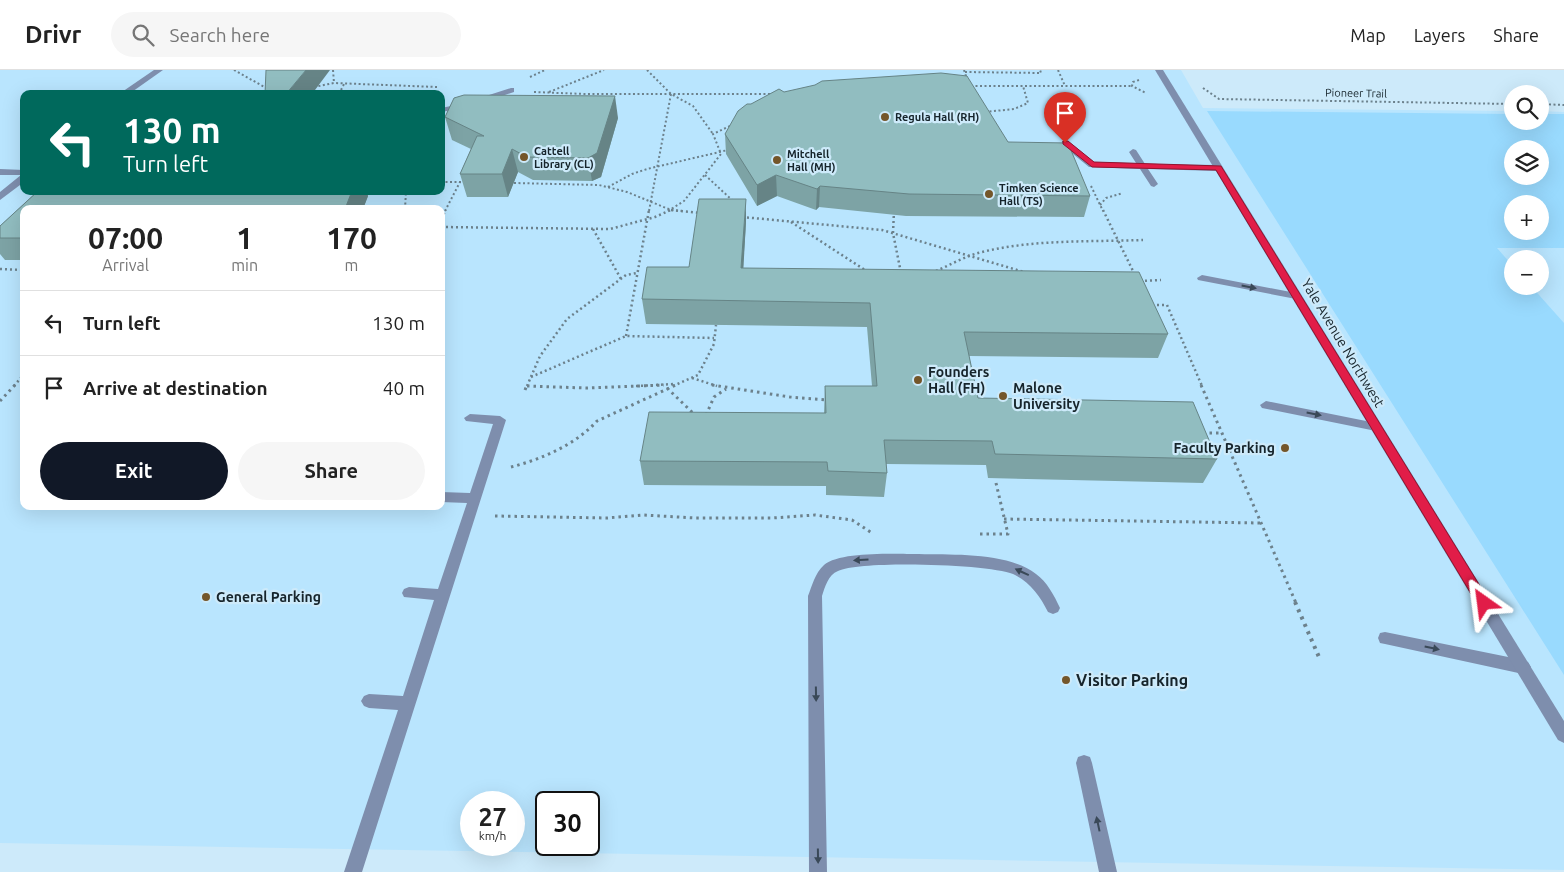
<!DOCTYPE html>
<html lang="en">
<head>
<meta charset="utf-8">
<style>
  :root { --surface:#fff; --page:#f6f6f6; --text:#222; --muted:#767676; --line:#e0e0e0; --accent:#111827 }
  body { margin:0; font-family:Ubuntu,sans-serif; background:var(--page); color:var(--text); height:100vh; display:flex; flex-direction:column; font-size:19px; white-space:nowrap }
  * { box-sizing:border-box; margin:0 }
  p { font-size:16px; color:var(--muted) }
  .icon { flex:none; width:28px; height:28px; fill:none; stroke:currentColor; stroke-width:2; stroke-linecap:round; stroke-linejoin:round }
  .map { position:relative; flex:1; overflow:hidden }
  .drawer { position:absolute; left:20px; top:135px; width:425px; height:305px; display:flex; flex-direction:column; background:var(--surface); border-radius:10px; box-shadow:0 5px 20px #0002 }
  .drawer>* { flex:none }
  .top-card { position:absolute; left:20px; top:20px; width:425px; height:105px; border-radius:10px; box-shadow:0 5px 20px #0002; background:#00695c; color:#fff; overflow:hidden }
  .controls { position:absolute; left:1504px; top:15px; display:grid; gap:10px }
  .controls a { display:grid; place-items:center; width:45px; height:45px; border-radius:50%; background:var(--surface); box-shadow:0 5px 20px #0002; font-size:25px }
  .speed { position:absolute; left:460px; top:721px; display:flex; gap:10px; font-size:25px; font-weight:700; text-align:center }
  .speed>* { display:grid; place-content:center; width:65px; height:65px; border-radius:50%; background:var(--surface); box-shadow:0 5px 20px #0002; line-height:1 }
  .speed small { font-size:12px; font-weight:400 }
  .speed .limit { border:2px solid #111; border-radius:8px; background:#fff; color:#111 }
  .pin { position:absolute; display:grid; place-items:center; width:42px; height:42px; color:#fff; margin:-51px -21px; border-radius:50% 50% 50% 0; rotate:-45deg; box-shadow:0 0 5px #0007 }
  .pin .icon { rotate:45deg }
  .me { position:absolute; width:55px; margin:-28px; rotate:329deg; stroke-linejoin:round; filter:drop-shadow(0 0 4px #0008) }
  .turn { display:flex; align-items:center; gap:18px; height:105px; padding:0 20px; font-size:22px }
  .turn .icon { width:65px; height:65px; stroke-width:2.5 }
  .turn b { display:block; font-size:35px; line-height:42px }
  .eta { display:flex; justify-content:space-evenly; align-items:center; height:85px; text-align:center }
  .eta b { font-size:30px; font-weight:700; line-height:35px }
  .cta { display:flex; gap:10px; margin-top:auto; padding:10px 20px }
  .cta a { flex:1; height:58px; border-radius:30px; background:var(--accent); color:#fff; font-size:20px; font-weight:700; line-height:58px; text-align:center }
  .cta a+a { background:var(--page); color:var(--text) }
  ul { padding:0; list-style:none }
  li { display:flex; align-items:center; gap:15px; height:65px; padding:0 20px; border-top:1px solid var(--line) }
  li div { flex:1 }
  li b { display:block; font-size:19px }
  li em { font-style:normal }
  header { display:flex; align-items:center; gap:30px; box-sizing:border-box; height:70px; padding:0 25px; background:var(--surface); border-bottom:1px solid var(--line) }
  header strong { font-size:24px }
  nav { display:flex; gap:28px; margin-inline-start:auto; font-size:18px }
  .search { width:350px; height:45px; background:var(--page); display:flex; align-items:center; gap:12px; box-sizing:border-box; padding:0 18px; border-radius:28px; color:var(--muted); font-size:19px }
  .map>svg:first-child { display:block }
  .built { fill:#b9e5fe; fill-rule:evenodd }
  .green { fill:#99dafe; fill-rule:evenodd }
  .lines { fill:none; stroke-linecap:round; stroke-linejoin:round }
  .path-far3 { stroke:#6c818c; stroke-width:2; stroke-dasharray:2 2.5; stroke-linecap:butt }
  .path-far2 { stroke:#6c818c; stroke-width:2.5; stroke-dasharray:2 3; stroke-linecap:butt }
  .path-far1 { stroke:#6c818c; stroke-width:3; stroke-dasharray:2.5 4; stroke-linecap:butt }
  .path { stroke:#6c818c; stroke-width:4; stroke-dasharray:3 5; stroke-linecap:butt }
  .lane { fill:#7e8ead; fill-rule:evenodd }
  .street { fill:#7e8ead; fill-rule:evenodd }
  .wall { fill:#7da3a5 }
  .shaded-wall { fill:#668486 }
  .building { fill:#91bdc0; stroke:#668486 }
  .oneway { fill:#3a4958 }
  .route { fill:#e11d48; stroke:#92132f }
  .poi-dot { fill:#74562a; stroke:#cdeafa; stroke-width:2 }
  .labels { text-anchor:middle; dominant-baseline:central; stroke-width:4.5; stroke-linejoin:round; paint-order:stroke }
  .far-street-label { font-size:11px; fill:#16242b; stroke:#cdeafa }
  .far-poi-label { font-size:11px; font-weight:bold; fill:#16242b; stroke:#cdeafa; text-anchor:start }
  .street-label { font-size:14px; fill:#16242b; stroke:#cdeafa }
  .poi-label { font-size:14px; font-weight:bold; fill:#16242b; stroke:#cdeafa; text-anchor:start }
  .near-poi-label { font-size:16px; font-weight:bold; fill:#16242b; stroke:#cdeafa; text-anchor:start }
</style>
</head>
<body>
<header>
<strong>Drivr</strong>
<div class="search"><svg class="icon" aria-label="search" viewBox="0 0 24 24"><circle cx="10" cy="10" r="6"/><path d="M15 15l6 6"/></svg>Search here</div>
<nav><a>Map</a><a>Layers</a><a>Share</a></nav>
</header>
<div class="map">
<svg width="1564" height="802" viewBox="0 0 1564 802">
  <rect width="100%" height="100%" fill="#cdeafa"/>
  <!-- built -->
  <path class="built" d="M0,0h1181l22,38 309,3v10h28v-10l24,1v758l-1564,-27zM24,24h417v97h-417zM1512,79h28v27h-28zM1512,134h28v27h-28zM24,139h417v297h-417zM1512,189h28v27h-28zM471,732h43v43h-43zM546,732h43v43h-43z"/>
  <!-- green -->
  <path class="green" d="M1207,41l305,3v7h28v-7h24v134h-67l15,17v21h19l33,37v352zM1512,79h28v27h-28zM1512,134h28v27h-28z"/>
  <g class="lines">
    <!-- path-far3 -->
    <g class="path-far3">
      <path d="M234,0l34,19"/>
      <path d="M333,0l1,13"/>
      <path d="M647,0l24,24 22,12 20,28"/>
      <path d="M964,0l3,9"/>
      <path d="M1058,0l7,16"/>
      <path d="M965,2l76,1 -1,-3"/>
      <path d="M530,7l15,-7"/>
      <path d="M1139,10l-6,2 -1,4 14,7"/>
      <path d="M971,16h161"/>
      <path d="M314,17l20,-4 103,4"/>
      <path d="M1203,18l16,11 293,5"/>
      <path d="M534,22l51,2h187"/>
      <path d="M549,22l55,-22"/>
      <path d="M339,24l5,-10"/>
      <path d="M1540,34l24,1"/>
      <path d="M985,42l29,-3 14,-6 -5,-17"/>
      <path d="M705,105l27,25"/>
      <path d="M441,112h20"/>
      <path d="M514,113l85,2 28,7 44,18 11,1"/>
      <path d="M1091,116l12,25"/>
      <path d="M608,117l24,-13 15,-5 81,-19"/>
      <path d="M1100,135l6,-7 17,-5"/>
      <path d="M405,139l1,-18"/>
      <path d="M445,141l15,-29"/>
      <path d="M649,141l22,-117"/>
      <path d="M668,141l16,-10 37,-47 -8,-20 19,-9"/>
    </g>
    <!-- path-far2 -->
    <g class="path-far2">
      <path d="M671,140l30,3"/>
      <path d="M1103,140l32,65"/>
      <path d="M894,141l-1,22 8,40"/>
      <path d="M742,147l140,13 142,42"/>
      <path d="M441,149l5,-9"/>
      <path d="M791,152l74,48"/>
      <path d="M441,157l169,2 45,-12 16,-7"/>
      <path d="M593,159l28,50"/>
      <path d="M0,199l24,1"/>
      <path d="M936,201c14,-6 28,-14 42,-18 54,-14 110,-11 165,-13"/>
      <path d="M1140,211l21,-1"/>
      <path d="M1152,235h15l35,81"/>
      <path d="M626,266l23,-126"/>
      <path d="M531,307l95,-41 88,2"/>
      <path d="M692,308l25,8"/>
      <path d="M14,316l10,-12"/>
      <path d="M527,316l13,-30 27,-37 59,-44 11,-2"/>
      <path d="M636,316l39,-2"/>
      <path d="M673,316l25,-11 16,-31 2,-19"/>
    </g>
    <!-- path-far1 -->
    <g class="path-far1">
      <path d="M712,315l78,12 38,3"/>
      <path d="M1201,315l95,218"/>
      <path d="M527,316l59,2 78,-3"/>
      <path d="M667,318l27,26"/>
      <path d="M525,320l2,-5"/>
      <path d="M0,331l15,-16"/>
      <path d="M706,345l8,-18 12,-8"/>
      <path d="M1203,363h19"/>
      <path d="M511,397c31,-8 64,-22 86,-46l79,-36"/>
      <path d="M495,446l112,2 36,-3 52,3h77l43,-3 37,5 20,13"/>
      <path d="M1004,449l257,4"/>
      <path d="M980,464h28l-12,-51"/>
    </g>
    <!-- path -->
    <path class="path" d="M1295,532l24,55"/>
    <!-- lane -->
    <g class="lane">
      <path d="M154,0h9l-34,24h-10z"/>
      <path d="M511,18h3v4l-48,16 -25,4v-4l20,-4z"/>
      <path d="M1062,71h6l26,21 42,1 -7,-11 4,-3 3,1 9,14 73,1 4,3 -4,3 -70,-2 10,15 -4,3 -3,-1 -11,-17 -51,-2 -27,-22z"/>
      <path d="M0,99l24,1v12l-24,18v-8l21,-17h-21z"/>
      <path d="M1202,205l94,18 5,3 -5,3 -98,-19 -1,-2z"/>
      <path d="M1266,331l110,22 6,4 -6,4 -114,-23 -2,-3z"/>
      <path d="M470,344l30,2 6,4 -144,452h-18l54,-162 -29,-2 -5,-2 -3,-5 3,-5 5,-2 34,2 31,-96 -30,-3 -2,-4 2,-4 5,-2 29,2 29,-86 -26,-1v-10l29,1 23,-69 -27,-3 -2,-3z"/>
      <path d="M919,484c35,1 88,-2 117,20 11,8 18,21 24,34l-2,4 -5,2 -5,-2c-8,-16 -18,-30 -35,-38 -23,-10 -153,-14 -175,-3 -10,4 -13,16 -16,25l5,276h-18l-1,-276c4,-10 7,-23 16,-31 16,-14 73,-11 95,-11z"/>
      <path d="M1385,562l138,28 5,2 3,5 -3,5 -5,2 -138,-30 -5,-1 -2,-5 2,-5z"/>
      <path d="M1084,685l6,2 2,6 25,109h-18l-23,-109 2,-6z"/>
    </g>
    <!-- street -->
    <path class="street" d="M1155,0h8l401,651v22l-6,-3z"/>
  </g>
  <!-- wall -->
  <g class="wall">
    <path d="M784,22l224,50 82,54 -6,21 -178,-1 -87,-9 -3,3 -39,-14 -20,10 -31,-52 -1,-20 26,-30z"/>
    <path d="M445,47l173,1 -17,59 -9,4 -59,-1 -15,-8 -10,25h-41l-7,-23 11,-25 -19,-9z"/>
    <path d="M38,121h328l2,5 -5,13h-339v51h-19l-5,-6v-28z"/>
    <path d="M746,152l-3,46 425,66 -10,24 -189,-2 9,42 239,61 -14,24 -215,-5 -2,-13 -100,-1 1,9 -3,24 -58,-2v-9l-182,-1 -4,-24 184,-48 1,-27h47l-5,-59 -221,-3 -4,-25 47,-32z"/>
  </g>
  <!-- shaded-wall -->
  <g class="shaded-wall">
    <path d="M306,0h24l-18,24h-26z"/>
    <path d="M615,26l3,22 -17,59 -9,4 -4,-23z"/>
    <path d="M512,79l6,23 -10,25 -6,-23z"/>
    <path d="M776,105l1,21 -20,10v-21z"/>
    <path d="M820,116l-1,21 -3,3 1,-21z"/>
    <path d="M352,121h14l2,5 -5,13h-18z"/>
    <path d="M746,129v23l-4,70 -1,-24z"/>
  </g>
  <!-- building -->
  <g class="building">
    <path d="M266,0h40l-20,24h-21z"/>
    <path d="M941,3l26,3 41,66 60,1 22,53 -181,-2 -89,-8 -3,3 -41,-14 -19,10 -32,-51 13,-23 9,-7h4l28,-15 5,3 31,-7 7,-4z"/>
    <path d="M464,25l151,1 -18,57 -9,5 -61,-1 -15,-8 -10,25h-42l17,-38h7l-39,-19 9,-19z"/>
    <path d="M38,121h314l-7,18h-321v29h-24v-12z"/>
    <path d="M699,129h47l-5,69 398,4 29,62 -204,-2 14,66 215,4 24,57 -222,-5 -3,-13 -108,-1 3,33 -59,-2 -1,-9 -187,-1 9,-49 177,1 -1,-27h52l-7,-83 -228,-4 5,-32h42z"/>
  </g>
  <!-- one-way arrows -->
  <defs><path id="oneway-solid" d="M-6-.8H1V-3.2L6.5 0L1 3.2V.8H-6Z" transform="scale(1.25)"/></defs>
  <g class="oneway">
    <use href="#oneway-solid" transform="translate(1249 217) rotate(11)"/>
    <use href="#oneway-solid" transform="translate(1314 344) rotate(11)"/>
    <use href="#oneway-solid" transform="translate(861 490) rotate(176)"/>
    <use href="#oneway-solid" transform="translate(1022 502) rotate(-155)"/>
    <use href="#oneway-solid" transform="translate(1432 578) rotate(12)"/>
    <use href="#oneway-solid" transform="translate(816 624) rotate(89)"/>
    <use href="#oneway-solid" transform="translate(1098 754) rotate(-102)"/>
    <use href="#oneway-solid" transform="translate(818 786) rotate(89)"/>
  </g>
  <!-- route -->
  <path class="route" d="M1063,71h5l26,21 127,4 267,433 2,4 -2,4 -4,2 -5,-2 -263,-437 -124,-3 -29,-23z"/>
  <!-- markers -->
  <g class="poi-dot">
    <circle cx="885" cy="47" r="5"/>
    <circle cx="524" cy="87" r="5"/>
    <circle cx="777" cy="90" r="5"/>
    <circle cx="989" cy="124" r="5"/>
    <circle cx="918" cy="310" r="5"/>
    <circle cx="1003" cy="326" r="5"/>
    <circle cx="1285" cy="378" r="5"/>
    <circle cx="206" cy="527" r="5"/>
    <circle cx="1066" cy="610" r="5"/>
  </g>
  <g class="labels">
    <!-- far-street labels -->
    <g class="far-street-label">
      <text transform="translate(1356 23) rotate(1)">Pioneer Trail</text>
    </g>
    <!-- far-poi labels -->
    <g class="far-poi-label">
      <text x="895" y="47">Regula Hall (RH)</text>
      <text x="534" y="81">Cattell<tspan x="534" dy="13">Library (CL)</tspan></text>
      <text x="787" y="84">Mitchell<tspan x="787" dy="13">Hall (MH)</tspan></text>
      <text x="999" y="118">Timken Science<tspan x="999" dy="13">Hall (TS)</tspan></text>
    </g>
    <!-- street labels -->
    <g class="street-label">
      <text transform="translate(1343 273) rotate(59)">Yale Avenue Northwest</text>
    </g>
    <!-- poi labels -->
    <g class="poi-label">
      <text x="928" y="302">Founders<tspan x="928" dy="16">Hall (FH)</tspan></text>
      <text x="1013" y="318">Malone<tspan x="1013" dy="16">University</tspan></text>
      <text x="1275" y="378" text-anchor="end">Faculty Parking</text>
      <text x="216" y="527">General Parking</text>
    </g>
    <!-- near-poi labels -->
    <g class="near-poi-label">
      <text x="1076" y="610">Visitor Parking</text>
    </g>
  </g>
</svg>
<div class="controls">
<a><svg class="icon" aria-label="search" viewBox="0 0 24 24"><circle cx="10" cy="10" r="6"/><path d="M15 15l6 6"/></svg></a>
<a><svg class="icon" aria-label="layers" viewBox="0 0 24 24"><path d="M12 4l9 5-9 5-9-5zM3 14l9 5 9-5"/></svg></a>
<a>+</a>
<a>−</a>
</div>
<div class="speed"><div>27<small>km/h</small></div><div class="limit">30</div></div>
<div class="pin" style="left:1065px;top:73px;background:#d93025"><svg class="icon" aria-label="arrive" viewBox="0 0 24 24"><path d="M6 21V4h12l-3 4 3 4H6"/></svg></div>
<svg class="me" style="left:1484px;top:533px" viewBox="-20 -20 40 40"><path d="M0-17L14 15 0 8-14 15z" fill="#e11d48" stroke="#fff" stroke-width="4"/></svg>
<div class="top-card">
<div class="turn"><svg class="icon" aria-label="left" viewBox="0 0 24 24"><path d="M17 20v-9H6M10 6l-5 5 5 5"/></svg><div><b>130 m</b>Turn left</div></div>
</div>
<section class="drawer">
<div class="eta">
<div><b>07:00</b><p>Arrival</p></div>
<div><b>1</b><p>min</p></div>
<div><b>170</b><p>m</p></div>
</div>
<ul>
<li><svg class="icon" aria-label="left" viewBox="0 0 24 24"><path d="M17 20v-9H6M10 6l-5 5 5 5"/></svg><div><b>Turn left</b></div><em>130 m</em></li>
<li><svg class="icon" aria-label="arrive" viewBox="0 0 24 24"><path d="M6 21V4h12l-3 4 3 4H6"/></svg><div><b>Arrive at destination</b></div><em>40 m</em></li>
</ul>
<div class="cta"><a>Exit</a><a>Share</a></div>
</section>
</div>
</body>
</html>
